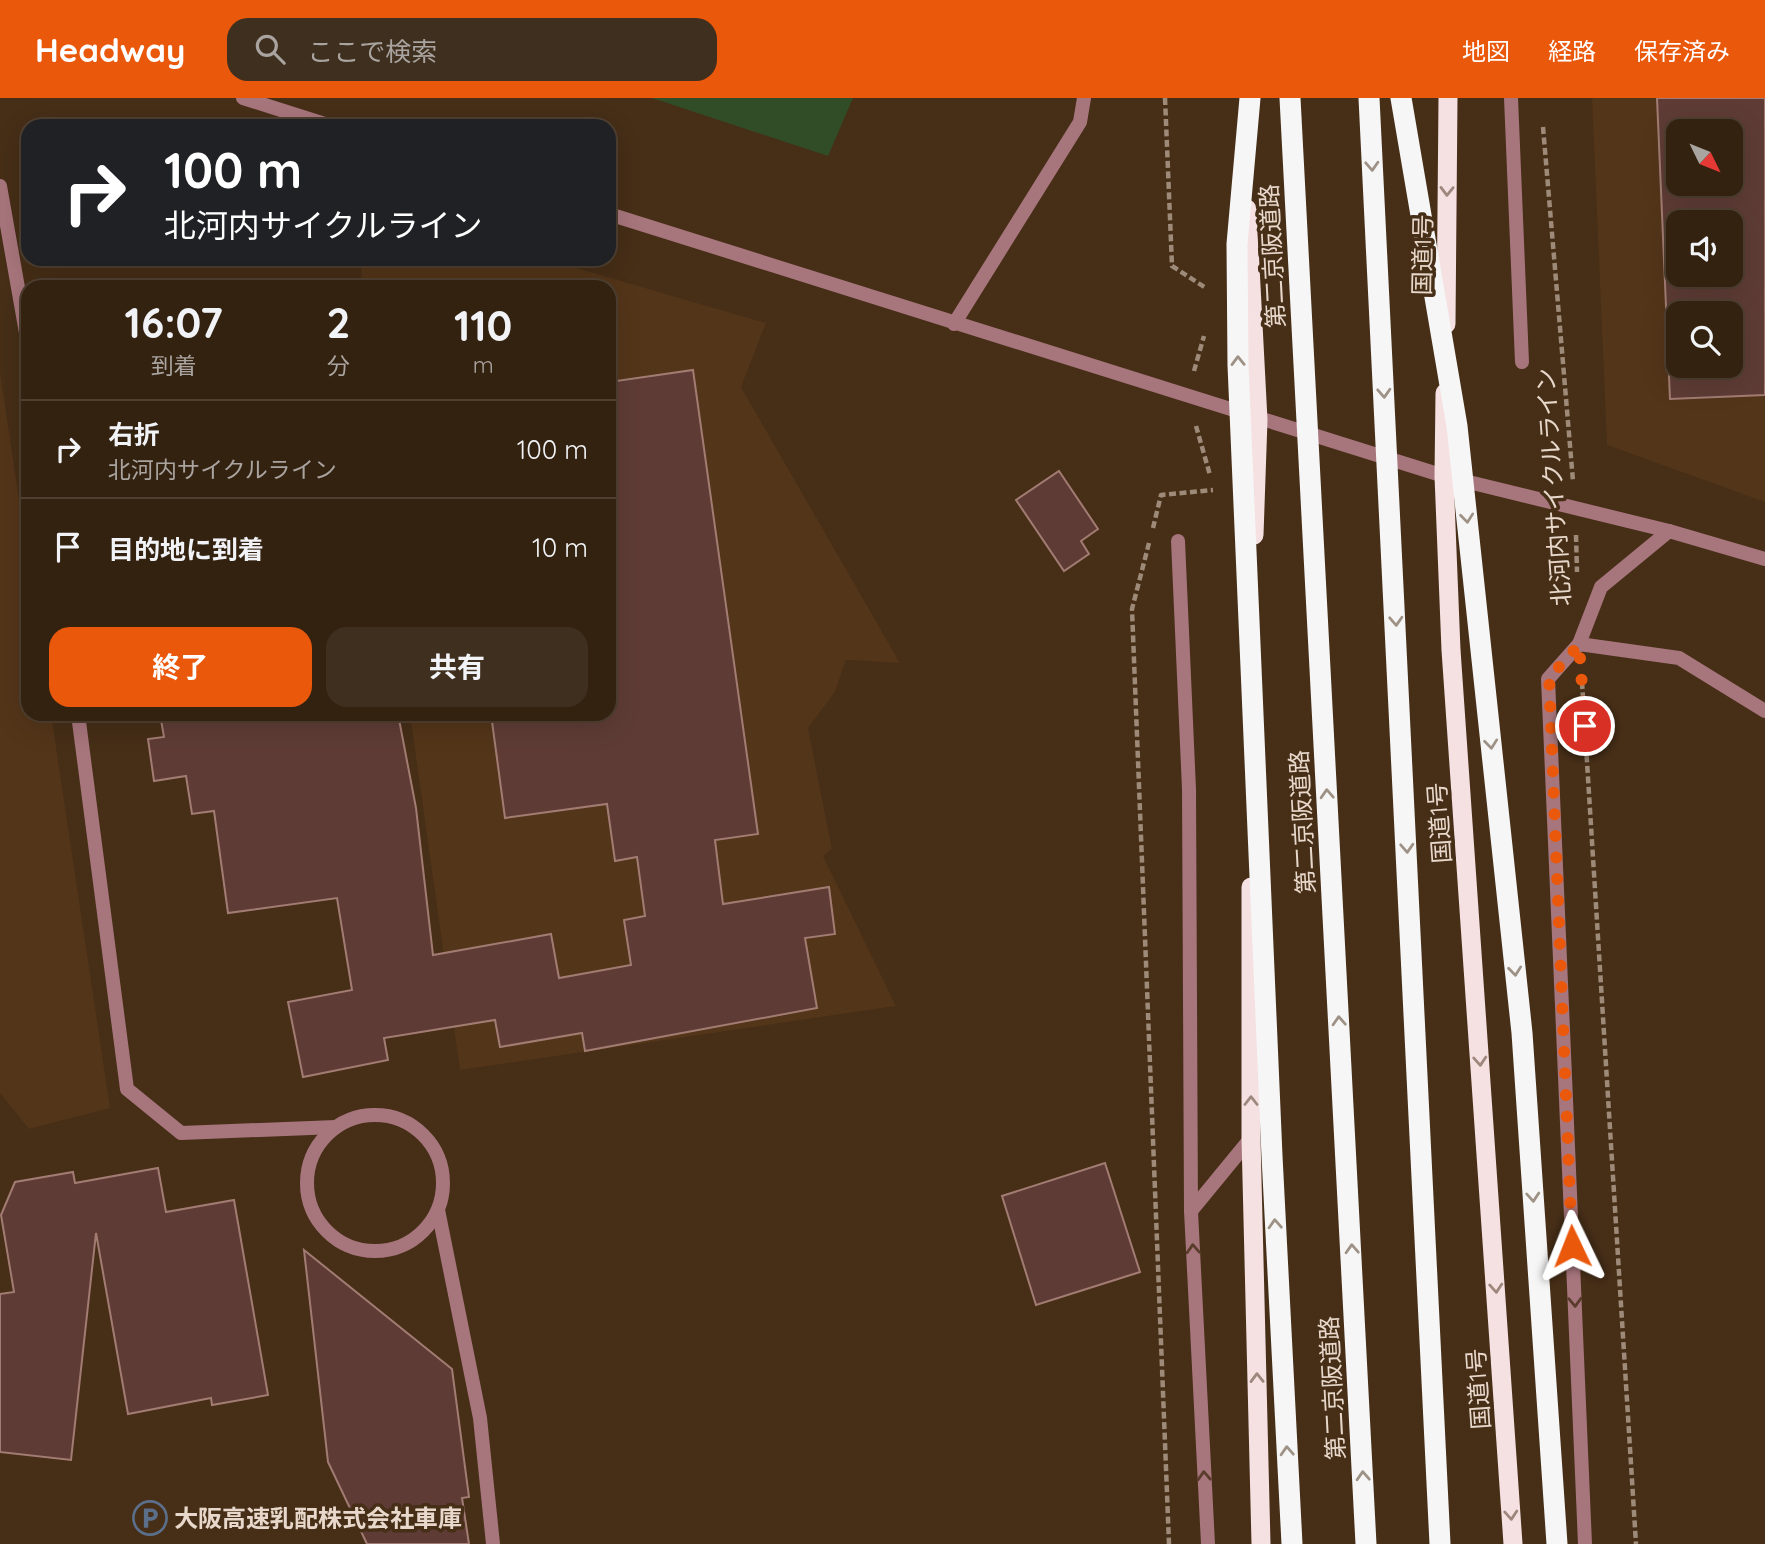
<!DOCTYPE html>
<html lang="ja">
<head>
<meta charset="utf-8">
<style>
  :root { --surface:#342211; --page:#3f2f1f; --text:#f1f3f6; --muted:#a9a49f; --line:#4e3f31; --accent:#ea580c }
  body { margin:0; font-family:Quicksand,"Noto Sans JP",sans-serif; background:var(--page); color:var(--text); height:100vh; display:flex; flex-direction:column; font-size:26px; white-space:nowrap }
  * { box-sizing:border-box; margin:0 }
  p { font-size:23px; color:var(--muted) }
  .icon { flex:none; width:38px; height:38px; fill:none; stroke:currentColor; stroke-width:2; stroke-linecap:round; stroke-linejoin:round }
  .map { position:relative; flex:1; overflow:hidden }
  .panel { position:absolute; left:21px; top:182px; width:595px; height:441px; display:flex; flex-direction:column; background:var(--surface); border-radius:21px; box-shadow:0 7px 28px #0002,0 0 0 2px var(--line) }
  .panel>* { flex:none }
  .top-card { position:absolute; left:21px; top:21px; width:595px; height:147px; border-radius:21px; box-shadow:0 7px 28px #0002,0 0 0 2px var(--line); background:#202124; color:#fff; overflow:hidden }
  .needle { width:46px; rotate:133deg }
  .buttons { position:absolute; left:1666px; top:21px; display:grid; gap:14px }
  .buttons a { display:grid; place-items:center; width:77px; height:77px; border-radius:14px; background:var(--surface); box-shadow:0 7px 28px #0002,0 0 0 2px var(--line); font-size:35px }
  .pin { position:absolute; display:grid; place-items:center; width:60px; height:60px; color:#fff; margin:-30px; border:4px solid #fff; border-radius:50%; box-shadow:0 2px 7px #0007 }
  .me { position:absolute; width:77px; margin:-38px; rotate:358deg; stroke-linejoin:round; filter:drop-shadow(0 0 5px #0008) }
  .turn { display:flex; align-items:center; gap:24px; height:147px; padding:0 28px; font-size:32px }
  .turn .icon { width:91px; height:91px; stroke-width:2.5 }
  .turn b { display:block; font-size:49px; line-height:60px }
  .eta { display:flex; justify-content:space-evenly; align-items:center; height:119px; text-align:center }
  .eta b { font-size:42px; font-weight:700; line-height:49px }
  .button { display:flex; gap:14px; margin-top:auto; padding:14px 28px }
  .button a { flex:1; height:80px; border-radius:21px; background:var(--accent); color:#fff; font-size:28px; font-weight:700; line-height:80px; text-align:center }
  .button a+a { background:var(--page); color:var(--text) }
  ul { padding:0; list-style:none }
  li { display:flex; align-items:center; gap:21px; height:98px; padding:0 28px; border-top:2px solid var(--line) }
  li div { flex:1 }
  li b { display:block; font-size:26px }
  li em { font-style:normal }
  header { display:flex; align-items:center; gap:42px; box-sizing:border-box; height:98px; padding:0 35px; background:var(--accent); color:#fff }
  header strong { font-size:33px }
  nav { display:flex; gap:38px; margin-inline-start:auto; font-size:24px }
  .search { width:490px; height:63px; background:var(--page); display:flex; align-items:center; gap:18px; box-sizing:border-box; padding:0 24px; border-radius:21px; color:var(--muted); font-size:26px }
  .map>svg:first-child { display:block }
  .built { fill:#533519; fill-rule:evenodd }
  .green { fill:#314d28 }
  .building { fill:#5e3c35; stroke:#a27c73; stroke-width:2; fill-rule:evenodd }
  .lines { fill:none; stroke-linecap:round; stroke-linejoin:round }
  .path { stroke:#9e8a78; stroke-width:4.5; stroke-dasharray:7 3.5; stroke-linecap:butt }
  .minor { stroke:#a7757c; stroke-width:14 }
  .tertiary { stroke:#a7757c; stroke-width:14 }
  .trunk { stroke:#f5e0e2; stroke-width:19 }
  .motorway-bridge { stroke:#f6f6f6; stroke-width:21 }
  .oneway { stroke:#9e9286 }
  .oneway2 { stroke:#9e877c }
  .oneway3 { stroke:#593c2b }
  .route { stroke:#ea580c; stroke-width:12; stroke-dasharray:0 21.6 }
  .labels { text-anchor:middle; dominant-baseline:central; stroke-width:7; stroke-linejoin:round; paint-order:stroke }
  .street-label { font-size:24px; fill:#e8d8cb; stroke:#462e17 }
  .poi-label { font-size:24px; font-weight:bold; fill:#e8d8cb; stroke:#462e17; text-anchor:start }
</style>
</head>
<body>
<header>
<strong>Headway</strong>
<div class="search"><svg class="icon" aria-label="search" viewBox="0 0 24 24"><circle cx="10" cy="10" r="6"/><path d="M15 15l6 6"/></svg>ここで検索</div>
<nav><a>地図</a><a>経路</a><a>保存済み</a></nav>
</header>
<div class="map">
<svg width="1765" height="1446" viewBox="0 0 1765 1446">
  <rect width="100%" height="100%" fill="#462e17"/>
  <!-- built -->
  <g class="built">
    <path d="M1592,0h173v404l-158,-57zM1678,33h53v53h-53zM1678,124h53v53h-53zM1678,215h53v53h-53z"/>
    <path d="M362,161h183l221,64 -25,64 159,276 -54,-3 -11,32 -27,36 24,121 -9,7 73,150 -436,64 -50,-356h199v-427h-248z"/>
    <path d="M0,274l28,188v154h23l59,394 -81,21 -29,-36z"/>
  </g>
  <!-- green -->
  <path class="green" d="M652,0h201l-25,58z"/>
  <!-- building -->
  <g class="building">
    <path d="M1657,0h108v297l-95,4zM1678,33h53v53h-53zM1678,124h53v53h-53zM1678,215h53v53h-53z"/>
    <path d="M693,272l65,464 -43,6 8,64 106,-17 6,47 -30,4 12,70 -232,43 -3,-18 -82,14 -5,-27 -111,18 4,22 -85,17 -15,-75 64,-12 -15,-92 -109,15 -14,-102 -22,3 -6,-38 -32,5 -6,-42 16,-2 -4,-23h238l18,94 17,147 118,-21 8,44 72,-13 -7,-45 21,-4 -8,-59 -22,4 -8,-57 -102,14 -14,-104h118v-332z"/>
    <path d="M1059,373l39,58 -17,12 8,13 -25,17 -48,-71z"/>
    <path d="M1105,1065l35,109 -104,33 -34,-109z"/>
    <path d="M158,1070l8,44 68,-12 34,195 -56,10 -1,-7 -83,16 -32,-181 -25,227 -71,-8v-158l14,-2 -13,-77 14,-33 58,-10 2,11z"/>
    <path d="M304,1152l148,119 17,128 -7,1 7,46h-102l-39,-82z"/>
  </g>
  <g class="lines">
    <!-- path -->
    <g class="path">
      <path d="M1165,0l7,168 34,22"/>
      <path d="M1543,29l30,354"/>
      <path d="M1194,273l10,-35"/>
      <path d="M1196,328l14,49"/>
      <path d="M1153,430l8,-33 52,-5"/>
      <path d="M1576,437l1,37"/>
      <path d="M1149,445l-17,66 37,935"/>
      <path d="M1582,584l54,862"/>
    </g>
    <!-- minor -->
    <g class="minor">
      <path d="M1511,0l11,264"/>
      <path d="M0,88l28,158"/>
      <path d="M1178,443l11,248 2,422 17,333"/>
      <path d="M1579,546l22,-57 68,-56"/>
      <path d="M78,616l49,375 54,44 155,-6"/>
      <circle cx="375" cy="1085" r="68"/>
      <path d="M438,1112l42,208 13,126"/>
      <path d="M1191,1113l60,-73"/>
      <path d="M1585,1446l-37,-865 31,-35 100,14 86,53"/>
    </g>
    <!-- tertiary -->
    <g class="tertiary">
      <path d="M243,0l88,28"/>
      <path d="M609,116l835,262 225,55 96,28"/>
      <path d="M954,226l126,-202 4,-24"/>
    </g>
    <!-- trunk -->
    <g class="trunk">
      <path d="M1247,111l11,211 -4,115"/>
      <path d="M1446,226l2,-226"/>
      <path d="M1445,295l-1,83 7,174 62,894"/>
      <path d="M1251,789v251l10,406"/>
    </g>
    <!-- motorway-bridge -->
    <g class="motorway-bridge">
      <path d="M1250,0l-13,146 1,121 34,791 20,388"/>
      <path d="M1290,0l76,1446"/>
      <path d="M1369,0l71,1446"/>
      <path d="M1401,0l56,328 65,607 35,511"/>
    </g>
  </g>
  <!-- one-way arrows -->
  <defs><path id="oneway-chevron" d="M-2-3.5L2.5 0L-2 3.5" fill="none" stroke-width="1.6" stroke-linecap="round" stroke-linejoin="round" transform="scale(1.75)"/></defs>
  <g class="oneway">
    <use href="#oneway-chevron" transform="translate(1372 68) rotate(87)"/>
    <use href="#oneway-chevron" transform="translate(1238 263) rotate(-91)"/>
    <use href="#oneway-chevron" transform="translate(1384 295) rotate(87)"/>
    <use href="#oneway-chevron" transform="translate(1467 420) rotate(84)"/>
    <use href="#oneway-chevron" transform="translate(1396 523) rotate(87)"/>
    <use href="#oneway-chevron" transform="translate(1491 646) rotate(84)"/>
    <use href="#oneway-chevron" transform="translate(1327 696) rotate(-93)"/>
    <use href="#oneway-chevron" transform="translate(1407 750) rotate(87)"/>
    <use href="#oneway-chevron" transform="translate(1515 873) rotate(84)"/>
    <use href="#oneway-chevron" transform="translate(1339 923) rotate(-93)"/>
    <use href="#oneway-chevron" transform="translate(1533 1099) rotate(86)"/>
    <use href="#oneway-chevron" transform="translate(1275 1126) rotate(-93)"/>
    <use href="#oneway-chevron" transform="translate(1352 1151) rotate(-93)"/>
    <use href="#oneway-chevron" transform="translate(1287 1353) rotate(-93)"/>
    <use href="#oneway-chevron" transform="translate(1363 1378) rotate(-93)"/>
  </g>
  <g class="oneway2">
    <use href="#oneway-chevron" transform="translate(1447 93) rotate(91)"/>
    <use href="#oneway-chevron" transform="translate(1480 963) rotate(86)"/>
    <use href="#oneway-chevron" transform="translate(1251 1003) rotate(-90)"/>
    <use href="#oneway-chevron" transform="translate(1496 1190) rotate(86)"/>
    <use href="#oneway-chevron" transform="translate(1257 1280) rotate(-91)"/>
    <use href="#oneway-chevron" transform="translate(1511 1417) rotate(86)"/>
  </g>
  <g class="oneway3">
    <use href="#oneway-chevron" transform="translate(1193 1151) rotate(-93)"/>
    <use href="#oneway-chevron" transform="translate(1575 1204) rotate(88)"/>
    <use href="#oneway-chevron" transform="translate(1204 1378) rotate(-93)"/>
  </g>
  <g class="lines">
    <!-- route -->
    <path class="route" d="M1572,1148l-23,-568 30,-33 6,81"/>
  </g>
  <!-- icons -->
  <defs>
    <g id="parking-ring" transform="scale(1.75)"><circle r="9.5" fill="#462e17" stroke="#5c6f8a" stroke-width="1.5"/><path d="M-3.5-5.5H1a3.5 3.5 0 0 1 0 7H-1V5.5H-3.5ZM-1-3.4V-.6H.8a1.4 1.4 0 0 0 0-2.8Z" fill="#5c6f8a"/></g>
  </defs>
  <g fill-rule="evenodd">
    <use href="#parking-ring" x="150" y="1420"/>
  </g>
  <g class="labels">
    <!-- street labels -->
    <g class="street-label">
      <text transform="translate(1422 157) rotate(-89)">国道1号</text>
      <text transform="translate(1272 158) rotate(-93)">第二京阪道路</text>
      <text transform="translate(1553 389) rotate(-94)">北河内サイクルライン</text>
      <text transform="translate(1302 724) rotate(-93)">第二京阪道路</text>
      <text transform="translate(1439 725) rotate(-94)">国道1号</text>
      <text transform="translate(1332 1290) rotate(-93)">第二京阪道路</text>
      <text transform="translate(1478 1291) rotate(-94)">国道1号</text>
    </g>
    <!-- poi labels -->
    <g class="poi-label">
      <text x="174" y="1420">大阪高速乳配株式会社車庫</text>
    </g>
  </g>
</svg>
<div class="buttons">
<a><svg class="needle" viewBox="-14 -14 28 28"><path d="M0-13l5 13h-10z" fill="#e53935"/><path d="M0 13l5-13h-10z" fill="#a9a49f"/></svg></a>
<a><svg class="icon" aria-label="sound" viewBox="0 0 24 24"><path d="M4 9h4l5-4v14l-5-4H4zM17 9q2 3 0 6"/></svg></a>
<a><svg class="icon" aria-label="search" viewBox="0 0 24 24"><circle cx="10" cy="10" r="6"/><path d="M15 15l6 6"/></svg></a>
</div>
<div class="pin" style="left:1585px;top:628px;background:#d93025"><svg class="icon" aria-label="arrive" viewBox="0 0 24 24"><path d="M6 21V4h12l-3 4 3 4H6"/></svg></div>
<svg class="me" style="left:1572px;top:1148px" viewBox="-20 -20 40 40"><path d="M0-17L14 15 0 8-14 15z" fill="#ea580c" stroke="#fff" stroke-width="4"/></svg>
<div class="top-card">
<div class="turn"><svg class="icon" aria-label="right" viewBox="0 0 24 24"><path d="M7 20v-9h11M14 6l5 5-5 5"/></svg><div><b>100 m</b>北河内サイクルライン</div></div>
</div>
<section class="panel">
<div class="eta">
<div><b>16:07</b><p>到着</p></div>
<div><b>2</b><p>分</p></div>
<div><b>110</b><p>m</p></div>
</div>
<ul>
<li><svg class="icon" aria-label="right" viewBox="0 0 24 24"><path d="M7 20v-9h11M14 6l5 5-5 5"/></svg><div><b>右折</b><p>北河内サイクルライン</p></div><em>100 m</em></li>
<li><svg class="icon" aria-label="arrive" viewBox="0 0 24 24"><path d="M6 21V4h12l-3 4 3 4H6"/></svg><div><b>目的地に到着</b></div><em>10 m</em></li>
</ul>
<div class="button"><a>終了</a><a>共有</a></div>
</section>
</div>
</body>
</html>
